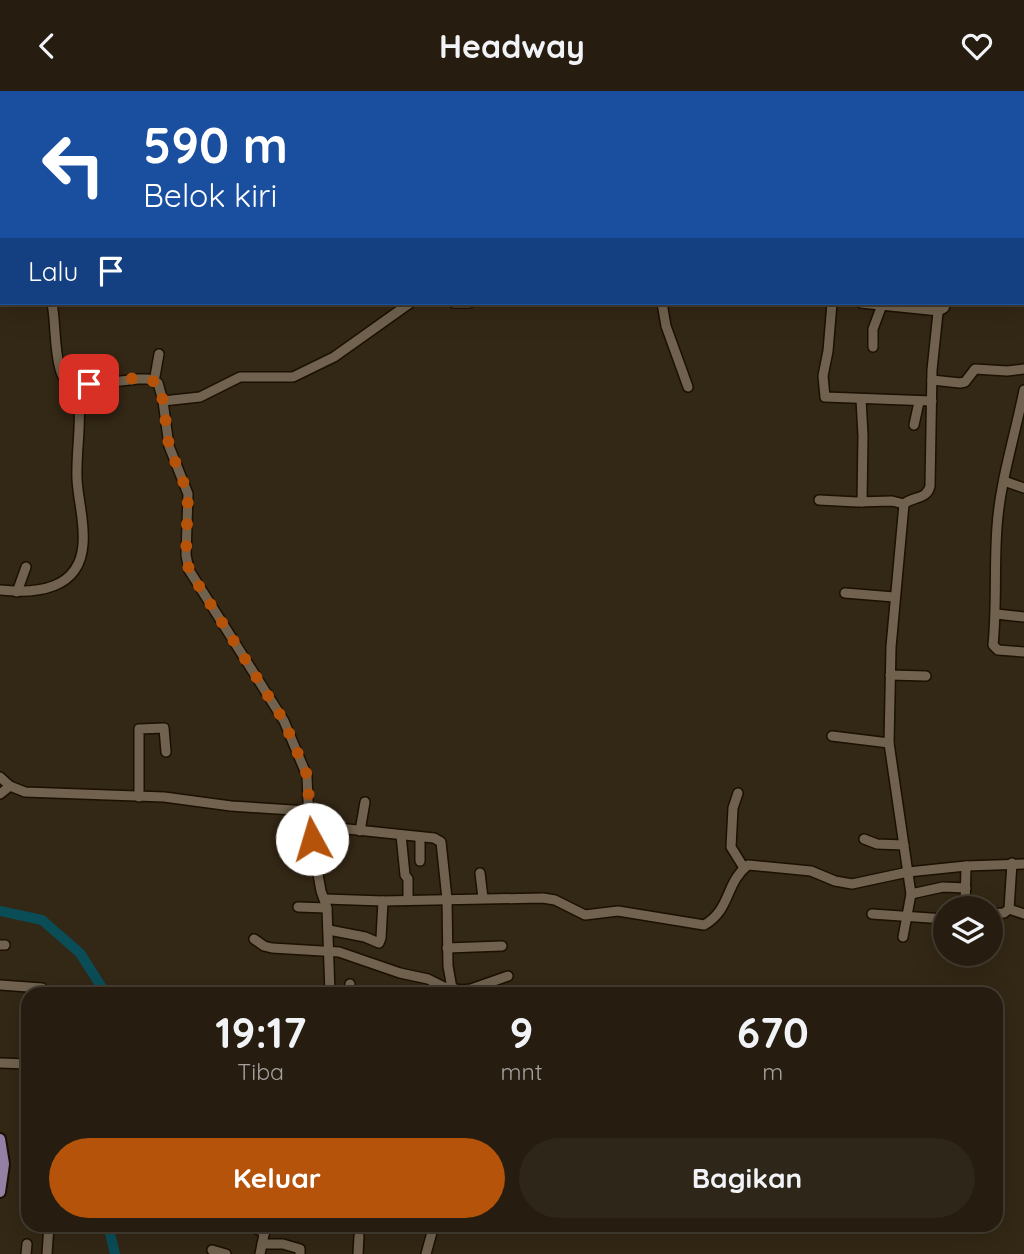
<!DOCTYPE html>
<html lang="id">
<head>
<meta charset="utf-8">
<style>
  :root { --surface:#261d10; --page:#2e2619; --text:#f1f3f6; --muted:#a4a29f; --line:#423b30; --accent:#b45309 }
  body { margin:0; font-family:Quicksand,sans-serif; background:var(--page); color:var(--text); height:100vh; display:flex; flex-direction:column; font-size:26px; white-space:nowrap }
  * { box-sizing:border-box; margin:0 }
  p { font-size:23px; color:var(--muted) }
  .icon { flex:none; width:38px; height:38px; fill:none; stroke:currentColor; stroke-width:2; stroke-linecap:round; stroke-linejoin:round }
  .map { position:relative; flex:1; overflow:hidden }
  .side { position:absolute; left:21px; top:896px; width:982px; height:245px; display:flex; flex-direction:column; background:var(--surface); border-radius:21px; box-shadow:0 7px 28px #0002,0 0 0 2px var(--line) }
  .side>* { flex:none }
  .top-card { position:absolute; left:0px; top:0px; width:1026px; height:214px; box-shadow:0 7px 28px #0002,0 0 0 2px var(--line); background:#1a4fa0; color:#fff; overflow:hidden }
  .buttons { position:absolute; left:933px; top:805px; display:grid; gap:14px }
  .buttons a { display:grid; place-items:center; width:70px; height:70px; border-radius:50%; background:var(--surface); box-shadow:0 7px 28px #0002,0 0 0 2px var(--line); font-size:35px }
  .pin { position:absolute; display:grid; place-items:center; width:60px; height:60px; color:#fff; margin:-30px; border-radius:14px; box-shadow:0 4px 10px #0006 }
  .me { position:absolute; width:77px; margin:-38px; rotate:354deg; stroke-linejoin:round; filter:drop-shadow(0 0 5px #0008) }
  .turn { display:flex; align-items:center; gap:24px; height:147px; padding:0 28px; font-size:32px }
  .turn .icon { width:91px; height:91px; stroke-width:2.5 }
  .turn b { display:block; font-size:49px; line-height:60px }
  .then { display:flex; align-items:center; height:66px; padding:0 28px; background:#0003; gap:14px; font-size:26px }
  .eta { display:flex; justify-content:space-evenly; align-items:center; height:119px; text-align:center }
  .eta b { font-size:42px; font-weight:800; line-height:49px }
  .cta { display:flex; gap:14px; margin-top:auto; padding:14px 28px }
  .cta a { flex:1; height:80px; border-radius:42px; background:var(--accent); color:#fff; font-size:28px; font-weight:800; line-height:80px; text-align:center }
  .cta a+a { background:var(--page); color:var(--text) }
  header { display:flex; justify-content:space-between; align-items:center; height:91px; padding:0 28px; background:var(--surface); font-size:32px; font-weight:800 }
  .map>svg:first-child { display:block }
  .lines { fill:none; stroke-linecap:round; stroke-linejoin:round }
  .river { stroke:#0a4d57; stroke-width:10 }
  .minor-casing { stroke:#1b1001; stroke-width:12 }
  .major-casing { stroke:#1b1001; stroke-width:14 }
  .minor { stroke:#70624e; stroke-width:9 }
  .major { stroke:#9681a7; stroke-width:10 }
  .route { stroke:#b45309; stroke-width:12; stroke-dasharray:0 21.6 }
</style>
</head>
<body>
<header><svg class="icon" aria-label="back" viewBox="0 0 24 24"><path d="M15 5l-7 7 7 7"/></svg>Headway<svg class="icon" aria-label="heart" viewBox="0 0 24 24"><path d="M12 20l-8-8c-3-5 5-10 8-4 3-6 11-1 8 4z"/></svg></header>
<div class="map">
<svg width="1024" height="1163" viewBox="0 0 1024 1163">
  <rect width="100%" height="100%" fill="#332715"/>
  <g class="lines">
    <!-- river -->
    <g class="river">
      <path d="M0,820l42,9 38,33 26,41"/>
      <path d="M108,1134l7,29"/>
    </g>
    <!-- minor casing -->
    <g class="minor-casing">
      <g id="minor">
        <path d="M902,0v2"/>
        <path d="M0,22l2,6"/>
        <path d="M454,212h15"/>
        <path d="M662,212l4,23 22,61"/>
        <path d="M832,212l-4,48 -5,25 2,21 107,4"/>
        <path d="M861,212l78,8 5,-3 2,-5"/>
        <path d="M873,256v-18l9,-24"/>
        <path d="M932,289l28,3 5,-1 10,-13 32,2 17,-2"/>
        <path d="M154,291l5,-28"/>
        <path d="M70,296l68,-8h10l10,4 5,18 6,45 19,48 -2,61 3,15 95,151 23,55 2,49 12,66 6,17 3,86"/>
        <path d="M1024,299c-9,46 -24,91 -27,137 -3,40 0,79 -4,118l5,5 26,2"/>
        <path d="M861,308l2,37 -1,66"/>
        <path d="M163,310l37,-4 40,-20h53l41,-20 76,-54"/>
        <path d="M914,334l5,-23"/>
        <path d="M1004,390l20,7"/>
        <path d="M819,409l38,2 35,-1 12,3"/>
        <path d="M0,499c36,4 80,0 83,-46 2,-22 -5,-44 -6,-65 -1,-26 4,-51 2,-76 -4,-13 -16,-20 -19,-34 -6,-21 -4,-44 -8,-66"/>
        <path d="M17,501l9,-25"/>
        <path d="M845,502l49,4"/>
        <path d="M996,523l28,3"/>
        <path d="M890,584l36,1"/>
        <path d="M832,645l57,7"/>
        <path d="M0,686l10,9 15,6 139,5 67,9 77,5"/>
        <path d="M738,702l-5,15 -2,39 13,21"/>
        <path d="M0,703l10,-8"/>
        <path d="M139,706v-68l25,-1 2,24"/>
        <path d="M309,734l125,13 7,4 6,57 1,67 5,28"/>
        <path d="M360,740l5,-29"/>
        <path d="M401,744l4,40 3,4v20"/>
        <path d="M420,746v24"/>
        <path d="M864,748l13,5 27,1"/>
        <path d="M480,782l3,25"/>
        <path d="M911,803l32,-7 23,1"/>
        <path d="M325,808l58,2 160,-3 12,2 30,15 33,-4 86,14c27,-15 21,-42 44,-60l63,6 24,10 17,3 56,-12 58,-6 58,-2"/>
        <path d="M298,816l29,1"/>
        <path d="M965,817l1,-42"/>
        <path d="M1009,818l15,5"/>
        <path d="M872,823l73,5"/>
        <path d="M990,823l14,-1 5,-4 3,-46"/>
        <path d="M329,839l36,7 14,6 2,-5 2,-37"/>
        <path d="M903,846l8,-43 -22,-151 2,-96 13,-143c9,-8 23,-4 26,-18l2,-116 7,-67"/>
        <path d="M254,848l10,7 8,2 67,4 61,21 28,6 16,8 17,3 10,-1 37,-13"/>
        <path d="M0,854h5"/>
        <path d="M447,857l55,-2"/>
        <path d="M0,894l42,3 4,6"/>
        <path d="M349,903l1,-10"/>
        <path d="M0,972l28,1"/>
        <path d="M244,1134l21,7"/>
        <path d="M488,1134l17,1"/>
        <path d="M262,1153h21l17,5v5"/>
        <path d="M212,1159l14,4"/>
        <path d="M26,1163l1,-10"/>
        <path d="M47,1163l2,-29"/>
        <path d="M260,1163l6,-29"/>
        <path d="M358,1163l1,-18"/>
        <path d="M426,1163l8,-29"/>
      </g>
    </g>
    <!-- major casing -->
    <g class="major-casing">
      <path id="major" d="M0,1048l4,25 -4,28"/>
    </g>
    <!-- minor -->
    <use href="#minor" class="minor"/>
    <!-- major -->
    <use href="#major" class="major"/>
  </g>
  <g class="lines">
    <!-- route -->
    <path class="route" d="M89,293c21,-3 49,-10 69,-1l5,18 6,45 19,48 -2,61 3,15 95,151 23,54 5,64"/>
  </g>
</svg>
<div class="buttons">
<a><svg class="icon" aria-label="layers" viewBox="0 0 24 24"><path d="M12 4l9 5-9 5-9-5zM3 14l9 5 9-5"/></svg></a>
</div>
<div class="pin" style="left:89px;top:293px;background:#d93025"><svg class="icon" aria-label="arrive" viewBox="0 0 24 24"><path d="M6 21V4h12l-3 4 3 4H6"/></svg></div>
<svg class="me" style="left:312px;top:748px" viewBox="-20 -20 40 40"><circle r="19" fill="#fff"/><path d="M0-13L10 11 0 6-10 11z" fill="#b45309"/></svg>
<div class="top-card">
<div class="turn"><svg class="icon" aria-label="left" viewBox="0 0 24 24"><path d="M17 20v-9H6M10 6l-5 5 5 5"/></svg><div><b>590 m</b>Belok kiri</div></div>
<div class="then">Lalu<svg class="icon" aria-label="arrive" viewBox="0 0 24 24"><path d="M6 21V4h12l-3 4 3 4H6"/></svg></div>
</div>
<section class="side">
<div class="eta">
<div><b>19:17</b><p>Tiba</p></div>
<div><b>9</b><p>mnt</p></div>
<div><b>670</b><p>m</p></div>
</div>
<div class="cta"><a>Keluar</a><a>Bagikan</a></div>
</section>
</div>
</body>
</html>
